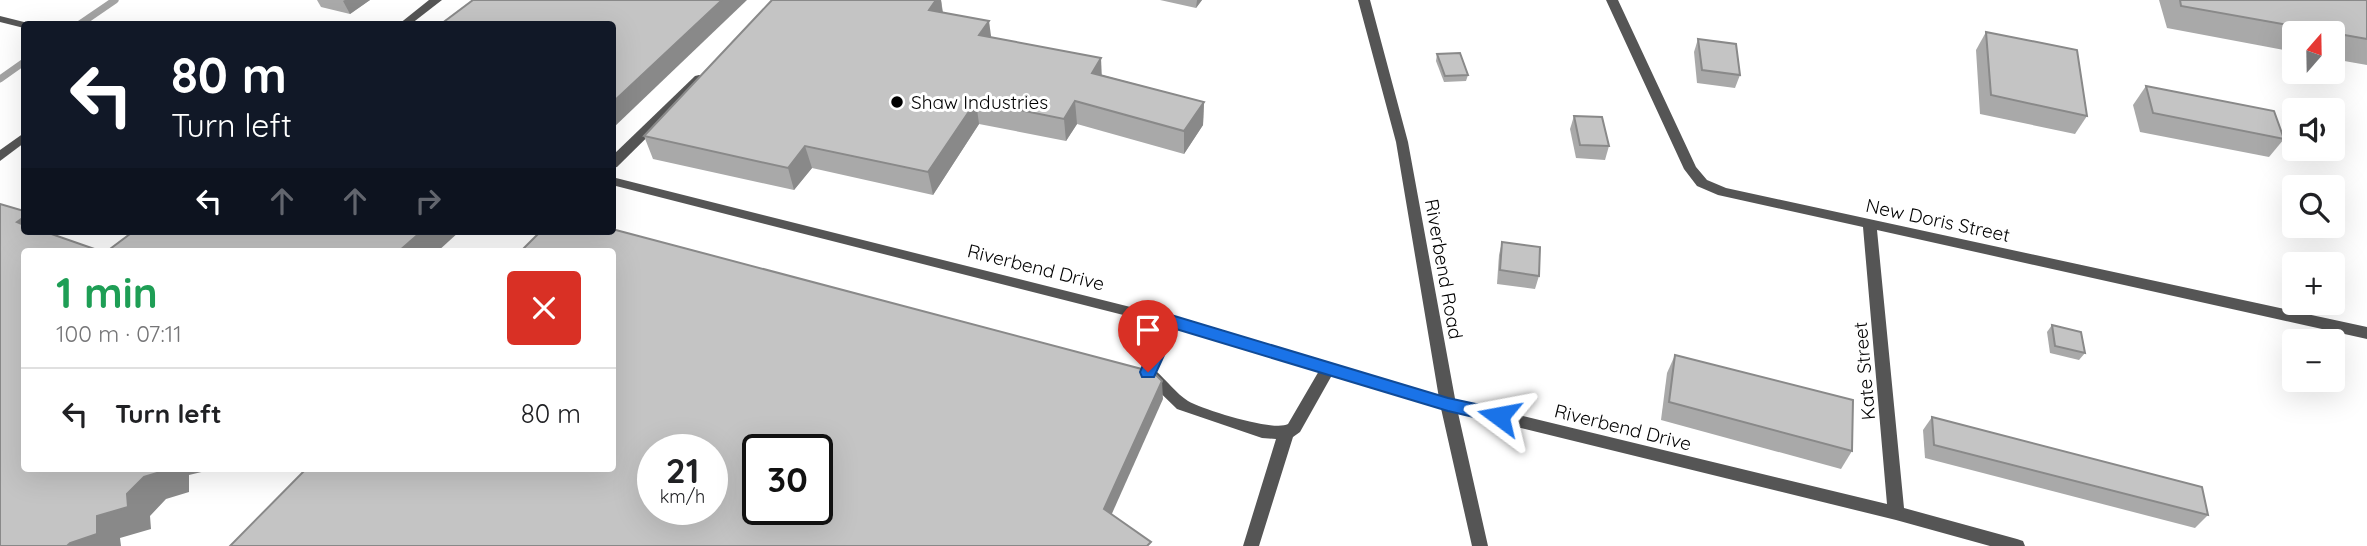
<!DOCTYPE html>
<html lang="en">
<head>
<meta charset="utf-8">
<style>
  :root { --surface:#fff; --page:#f6f6f6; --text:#202124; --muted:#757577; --line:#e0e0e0 }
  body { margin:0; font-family:Quicksand,sans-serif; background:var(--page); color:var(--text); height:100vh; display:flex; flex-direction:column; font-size:26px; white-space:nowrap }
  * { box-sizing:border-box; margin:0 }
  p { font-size:23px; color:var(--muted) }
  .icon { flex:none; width:38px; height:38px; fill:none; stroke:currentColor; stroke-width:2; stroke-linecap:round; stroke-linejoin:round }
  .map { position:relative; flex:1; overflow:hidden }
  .details { position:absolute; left:21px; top:248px; width:595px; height:224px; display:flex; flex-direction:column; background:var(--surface); border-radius:7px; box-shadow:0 7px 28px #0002 }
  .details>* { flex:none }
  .hud { position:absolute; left:21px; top:21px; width:595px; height:214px; border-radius:7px; box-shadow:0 7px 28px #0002; background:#111827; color:#fff; overflow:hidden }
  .needle { width:46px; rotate:20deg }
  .tools { position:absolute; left:2282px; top:21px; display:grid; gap:14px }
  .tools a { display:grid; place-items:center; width:63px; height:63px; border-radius:7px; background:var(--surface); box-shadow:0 7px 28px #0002; font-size:35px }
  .speed { position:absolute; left:637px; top:434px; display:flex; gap:14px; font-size:35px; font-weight:700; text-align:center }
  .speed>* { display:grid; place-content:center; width:91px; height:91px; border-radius:50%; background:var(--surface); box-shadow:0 7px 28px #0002; line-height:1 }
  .speed small { font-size:18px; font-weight:400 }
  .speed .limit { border:4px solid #111; border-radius:10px; background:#fff; color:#111 }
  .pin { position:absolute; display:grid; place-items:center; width:60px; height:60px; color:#fff; margin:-72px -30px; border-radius:50% 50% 50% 0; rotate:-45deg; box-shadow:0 0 7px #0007 }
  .pin .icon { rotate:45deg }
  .me { position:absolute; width:77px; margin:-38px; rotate:283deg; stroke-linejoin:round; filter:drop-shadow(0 0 5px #0008) }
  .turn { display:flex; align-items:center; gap:24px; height:147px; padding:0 35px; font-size:32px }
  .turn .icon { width:91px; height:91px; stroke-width:2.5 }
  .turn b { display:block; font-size:49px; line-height:60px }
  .lanes { display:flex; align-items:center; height:66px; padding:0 35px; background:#0003; justify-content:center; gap:35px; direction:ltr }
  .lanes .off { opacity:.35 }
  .round { display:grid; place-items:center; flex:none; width:74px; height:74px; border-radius:7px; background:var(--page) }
  .head { display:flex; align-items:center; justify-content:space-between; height:119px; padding:0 35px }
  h1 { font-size:42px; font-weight:800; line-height:52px; color:#1e9e55 }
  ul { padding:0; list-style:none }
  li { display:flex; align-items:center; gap:21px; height:91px; padding:0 35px; border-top:2px solid var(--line) }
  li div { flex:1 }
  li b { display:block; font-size:26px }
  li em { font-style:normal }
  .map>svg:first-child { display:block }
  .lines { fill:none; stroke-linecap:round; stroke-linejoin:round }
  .stream { stroke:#a3a3a3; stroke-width:7 }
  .service { fill:#555; fill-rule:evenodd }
  .minor { fill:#555; fill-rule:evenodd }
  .tertiary { fill:#555; fill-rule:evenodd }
  .wall { fill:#a9a9a9 }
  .shaded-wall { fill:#898989 }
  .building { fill:#c4c4c4; stroke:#898989; stroke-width:2; fill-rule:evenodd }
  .route { fill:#1a73e8; stroke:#114b97; stroke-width:2 }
  .poi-dot { fill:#000; stroke:#fff; stroke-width:2.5 }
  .labels { text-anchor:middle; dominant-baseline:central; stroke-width:6; stroke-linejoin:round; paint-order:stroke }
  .poi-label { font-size:19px; fill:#000; stroke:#fff; text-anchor:start }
  .street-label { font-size:19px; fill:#000; stroke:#fff }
</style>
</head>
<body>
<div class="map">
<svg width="2367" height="546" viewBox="0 0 2367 546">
  <rect width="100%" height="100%" fill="#fff"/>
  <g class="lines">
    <!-- stream -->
    <g class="stream">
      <path d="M80,24l35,-24"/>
      <path d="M0,79l24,-17"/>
    </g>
    <!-- service -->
    <g class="service">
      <path d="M24,133v10l-24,18v-11z"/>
      <path d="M1171,317l5,1 2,4 -22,49c10,9 21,23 32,30 16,9 86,31 100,23l35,-60h10l3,4 -36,64 -7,5 -34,109h-16l33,-107 -14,-1 -85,-29 -34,-33 -3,-4 24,-50 2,-4z"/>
    </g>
    <!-- minor -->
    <g class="minor">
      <path d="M429,0h13l-31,24h-12z"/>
      <path d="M1606,0h12l78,167 11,13 19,8 641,139v12l-490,-109 27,278 113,31 6,2 2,5h-35l-94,-26 -448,-110 -238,-73 -598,-152v-8l598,150 238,71 439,106 -24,-277 -145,-32 -21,-9 -13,-17z"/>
      <path d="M0,16l28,7 1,1h-5v4l-24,-6z"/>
      <path d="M699,75l4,1 2,3 -2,3 -86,85 -5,1v-12l83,-80z"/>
    </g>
    <!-- tertiary -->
    <path class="tertiary" d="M1358,0h12l38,142 48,262 32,142h-16l-32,-142 -44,-262z"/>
  </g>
  <!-- wall -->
  <g class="wall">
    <path d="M317,0h53l-20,14 -29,-7z"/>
    <path d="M941,0l2,12 48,25 111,38 102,27 -1,23 -19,29 -107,-30 -11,17 -87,-17 -46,71 -121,-27 -18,22 -141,-31 -9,-23z"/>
    <path d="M1160,0h42l-6,8z"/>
    <path d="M2159,0h208v65l-34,-6v-26h-39v19l-127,-24z"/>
    <path d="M1986,32l101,84 -12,18 -95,-20 -4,-64z"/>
    <path d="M1698,39l42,36 -5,13 -38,-5 -3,-31z"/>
    <path d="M1437,54l31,21 -2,6 -22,1 -8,-21z"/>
    <path d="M2146,86l138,53 -15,18 -129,-25 -7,-27z"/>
    <path d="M1574,116l35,30 -4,14 -29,-2 -6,-29z"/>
    <path d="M1502,242l37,34 -4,13 -38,-5 2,-29z"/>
    <path d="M2052,325l33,28 -6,7 -29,-7 -3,-21z"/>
    <path d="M1675,355l177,96 -11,18 -180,-49 6,-47z"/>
    <path d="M1932,417l276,98 -13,13 -270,-70 -2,-28z"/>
  </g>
  <!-- shaded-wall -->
  <g class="shaded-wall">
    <path d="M345,0h25l-20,14 -7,-13z"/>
    <path d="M722,0h25l-135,129v-26z"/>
    <path d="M936,0h5l2,17 -14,-7z"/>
    <path d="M1197,0h5l-6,8z"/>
    <path d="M989,21l3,22 -13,-8z"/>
    <path d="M1101,58l1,22 -10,-7z"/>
    <path d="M976,101l3,23 -46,71 -5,-23z"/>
    <path d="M1075,101l2,23 -11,17 -2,-22z"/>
    <path d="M1204,102l-1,23 -19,29v-23z"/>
    <path d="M805,146l7,22 -18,22 -6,-22z"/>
    <path d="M24,217v13l-7,-8z"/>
    <path d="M422,231h38l-23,21h-39z"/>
    <path d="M1162,381l1,18 -57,128 -2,-18z"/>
    <path d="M167,469h47l-25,6v17l-23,7 -16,17 1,13 -31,9 1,8h-54l30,-30 30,-22 17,-17z"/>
  </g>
  <!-- building -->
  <g class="building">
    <path d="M473,0h249l-110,103v-79h-171z"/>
    <path d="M772,0h164l-7,10 60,11 -10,14 122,23 -9,15 112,29 -20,29 -109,-30 -11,18 -88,-18 -48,71 -123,-26 -17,22 -144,-32z"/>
    <path d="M2180,0h187v39l-186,-33z"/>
    <path d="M1986,32l91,18 10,66 -96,-21z"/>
    <path d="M1698,39l38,5 4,31 -38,-5z"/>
    <path d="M1460,53l8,22 -23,1 -8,-22z"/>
    <path d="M2146,86l128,25 10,28 -131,-26z"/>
    <path d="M1574,116l28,1 7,29 -29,-1z"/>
    <path d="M0,204l24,7v6l-7,5 7,3v6h19l60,21h-79v217h143v1l-23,7 -17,17 1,13 -31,9v18l-27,9 -3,3h-67z"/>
    <path d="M612,229l541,143 9,9 -58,128 47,33 -4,4h-917l76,-77h306v-217h-92l21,-21h71zM653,450h59v59h-59zM758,450h59v59h-59z"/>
    <path d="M134,231h288l-24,21h-292z"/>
    <path d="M1502,242l38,5 -1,29 -39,-6z"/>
    <path d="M2052,325l29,7 4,21 -30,-7z"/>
    <path d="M1675,355l178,45 -1,51 -183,-49z"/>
    <path d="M1932,417l270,70 6,28 -274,-70z"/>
  </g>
  <!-- route -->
  <path class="route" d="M1171,315l277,83 51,11 6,2 2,5 -2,5 -6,2 -51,-12 -272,-82 -22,48h-12l-2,-5 22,-51z"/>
  <!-- markers -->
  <circle class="poi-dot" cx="897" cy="102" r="7"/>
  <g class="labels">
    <!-- poi labels -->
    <g class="poi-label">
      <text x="911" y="102">Shaw Industries</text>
    </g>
    <!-- street labels -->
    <g class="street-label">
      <text transform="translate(1938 220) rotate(12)">New Doris Street</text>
      <text transform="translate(1036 267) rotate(14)">Riverbend Drive</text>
      <text transform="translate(1444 269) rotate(80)">Riverbend Road</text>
      <text transform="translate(1864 371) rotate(-95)">Kate Street</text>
      <text transform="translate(1623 427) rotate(14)">Riverbend Drive</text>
    </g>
  </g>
</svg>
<div class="tools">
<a><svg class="needle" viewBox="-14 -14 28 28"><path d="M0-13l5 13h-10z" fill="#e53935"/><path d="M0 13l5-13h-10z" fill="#757577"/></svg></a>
<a><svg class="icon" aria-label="sound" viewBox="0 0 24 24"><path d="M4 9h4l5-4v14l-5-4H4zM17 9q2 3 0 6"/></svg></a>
<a><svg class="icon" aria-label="search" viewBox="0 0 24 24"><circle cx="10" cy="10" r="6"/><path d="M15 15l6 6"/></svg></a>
<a>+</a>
<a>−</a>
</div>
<div class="speed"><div>21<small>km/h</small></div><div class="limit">30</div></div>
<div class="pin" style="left:1148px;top:372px;background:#d93025"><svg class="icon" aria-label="arrive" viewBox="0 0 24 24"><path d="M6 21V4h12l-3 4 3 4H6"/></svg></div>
<svg class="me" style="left:1499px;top:416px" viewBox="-20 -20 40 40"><path d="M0-17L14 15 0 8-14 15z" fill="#1a73e8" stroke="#fff" stroke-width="4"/></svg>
<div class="hud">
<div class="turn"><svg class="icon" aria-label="left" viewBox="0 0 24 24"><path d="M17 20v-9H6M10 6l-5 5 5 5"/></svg><div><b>80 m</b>Turn left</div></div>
<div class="lanes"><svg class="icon" aria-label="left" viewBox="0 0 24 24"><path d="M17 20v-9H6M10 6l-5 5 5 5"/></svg><svg class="icon off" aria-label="ahead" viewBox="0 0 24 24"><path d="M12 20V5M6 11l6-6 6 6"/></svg><svg class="icon off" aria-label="ahead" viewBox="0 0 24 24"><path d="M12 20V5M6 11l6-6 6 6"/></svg><svg class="icon off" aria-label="right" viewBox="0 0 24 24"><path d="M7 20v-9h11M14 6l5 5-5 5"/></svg></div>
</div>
<section class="details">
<div class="head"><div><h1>1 min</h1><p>100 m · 07:11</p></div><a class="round" style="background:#d93025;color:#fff"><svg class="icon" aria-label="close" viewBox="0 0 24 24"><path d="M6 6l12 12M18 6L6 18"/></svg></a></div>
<ul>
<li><svg class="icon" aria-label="left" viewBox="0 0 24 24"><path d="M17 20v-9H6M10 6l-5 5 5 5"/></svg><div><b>Turn left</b></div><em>80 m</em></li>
</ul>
</section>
</div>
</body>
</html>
